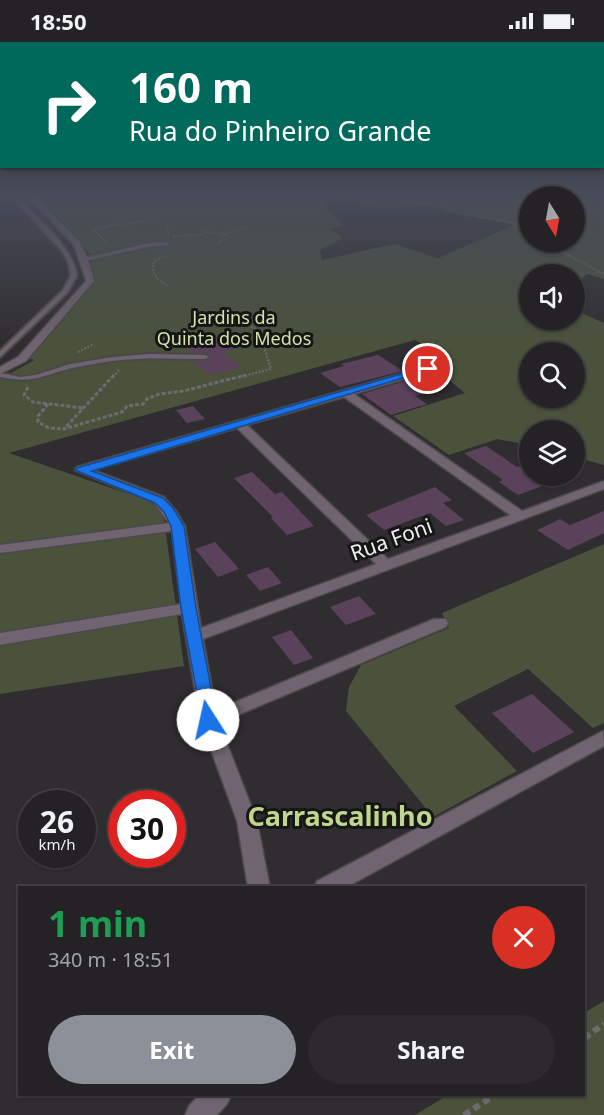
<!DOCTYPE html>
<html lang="en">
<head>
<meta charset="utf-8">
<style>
  :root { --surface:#242224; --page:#2c2a2c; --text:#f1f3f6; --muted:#a3a4a6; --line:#413f41; --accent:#8c9099 }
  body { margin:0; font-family:"Noto Sans",sans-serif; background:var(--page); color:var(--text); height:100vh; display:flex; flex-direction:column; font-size:22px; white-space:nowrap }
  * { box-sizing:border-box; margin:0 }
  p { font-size:20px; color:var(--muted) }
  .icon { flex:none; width:33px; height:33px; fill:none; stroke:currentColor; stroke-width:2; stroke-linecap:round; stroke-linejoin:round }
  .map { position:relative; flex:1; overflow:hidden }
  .side { position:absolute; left:18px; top:844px; width:567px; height:210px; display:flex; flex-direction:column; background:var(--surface); border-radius:0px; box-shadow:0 2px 4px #0004,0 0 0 2px var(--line) }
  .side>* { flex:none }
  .guide { position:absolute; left:0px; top:0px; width:604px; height:126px; box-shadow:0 2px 4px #0004,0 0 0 2px var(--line); background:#00695c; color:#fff; overflow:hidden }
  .needle { width:39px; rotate:169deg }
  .buttons { position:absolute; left:519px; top:144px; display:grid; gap:12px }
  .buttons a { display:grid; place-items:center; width:66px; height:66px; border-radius:50%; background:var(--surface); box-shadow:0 2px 4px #0004,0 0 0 2px var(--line); font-size:30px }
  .speed { position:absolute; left:18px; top:748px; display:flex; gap:12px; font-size:30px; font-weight:700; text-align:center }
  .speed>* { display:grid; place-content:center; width:78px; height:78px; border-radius:50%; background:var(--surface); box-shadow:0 2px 4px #0004,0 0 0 2px var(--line); line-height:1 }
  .speed small { font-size:15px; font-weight:400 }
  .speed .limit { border:9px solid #d22; background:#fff; color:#111 }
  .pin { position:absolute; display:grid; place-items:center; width:51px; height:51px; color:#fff; margin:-26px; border:3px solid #fff; border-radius:50%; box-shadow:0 2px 6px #0007 }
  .me { position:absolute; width:66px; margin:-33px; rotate:350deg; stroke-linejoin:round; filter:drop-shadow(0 0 4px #0008) }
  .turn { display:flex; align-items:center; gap:21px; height:126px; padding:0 30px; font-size:27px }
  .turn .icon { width:78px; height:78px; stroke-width:2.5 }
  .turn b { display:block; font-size:42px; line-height:51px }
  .round { display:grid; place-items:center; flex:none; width:63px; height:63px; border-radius:32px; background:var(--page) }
  .headline { display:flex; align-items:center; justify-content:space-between; height:102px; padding:0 30px }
  h1 { font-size:36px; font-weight:700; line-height:45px; color:#1e9e55 }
  .cta { display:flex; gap:12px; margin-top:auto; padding:12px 30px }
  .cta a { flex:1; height:69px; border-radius:36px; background:var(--accent); color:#fff; font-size:24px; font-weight:700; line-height:69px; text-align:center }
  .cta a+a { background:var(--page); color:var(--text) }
  .status { display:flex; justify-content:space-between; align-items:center; height:42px; padding:0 30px; background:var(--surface); direction:ltr }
  .status svg { height:16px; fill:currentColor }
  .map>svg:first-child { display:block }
  .green { fill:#4a523c; fill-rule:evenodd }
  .building { fill:#5b425b }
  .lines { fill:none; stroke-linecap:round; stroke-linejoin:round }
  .service-casing { stroke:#4b484b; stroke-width:4 }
  .minor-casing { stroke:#4b484b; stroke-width:3 }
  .path-far2 { stroke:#6e6b6e; stroke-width:2; stroke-dasharray:2 1.5; stroke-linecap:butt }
  .path-far1 { stroke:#6e6b6e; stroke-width:3; stroke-dasharray:4 2; stroke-linecap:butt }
  .path { stroke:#6e6b6e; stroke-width:6; stroke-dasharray:7 4.5; stroke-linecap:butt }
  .service { fill:#6f646f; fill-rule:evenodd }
  .minor { fill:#6f646f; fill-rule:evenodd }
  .route { fill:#1a73e8; stroke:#114b97; stroke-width:1.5 }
  .labels { text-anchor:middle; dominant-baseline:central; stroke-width:6; stroke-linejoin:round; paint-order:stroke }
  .far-park-label { font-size:18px; fill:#d0e3a8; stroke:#171617 }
  .street-label { font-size:21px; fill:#f1eff1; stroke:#171617 }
  .near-neighbourhood-label { font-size:27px; font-weight:bold; fill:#bfd68c; stroke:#171617 }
</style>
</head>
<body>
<div class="status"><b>18:50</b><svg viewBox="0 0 49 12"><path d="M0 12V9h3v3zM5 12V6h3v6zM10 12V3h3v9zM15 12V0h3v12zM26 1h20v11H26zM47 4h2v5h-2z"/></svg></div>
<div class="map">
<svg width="604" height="1073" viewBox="0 0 604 1073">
  <rect width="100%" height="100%" fill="#302d30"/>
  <!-- green -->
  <g class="green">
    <path d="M27,153h309l-14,9 22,21 -13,4 12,9 -23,12 2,10 73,-16 43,14 72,-31 2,-3 -61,-12 -15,-6 -59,2 -22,-5 -1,-6 -16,-2h266v84l-16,-5 -13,9 -1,-9h-44v46h44l1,-10 29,13v142l-29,-8 -1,-27h-44l-1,15 -32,-6 -48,16 -56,-39 72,-23 -22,-18 5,-14 -33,-21 -406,113 140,48 14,11 21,154 -184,28v-315l34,-19 -6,-2 67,-77 -5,-18 6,-5c-13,-8 -25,-25 -37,-38l-9,1zM530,154h44v46h-44zM530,310h44v46h-44z"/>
    <path d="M604,502v179l-11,5 -65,-59 -74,37 63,65 -84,46 -87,-106 3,-24 12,-22 88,-37 -7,-15z"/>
    <path d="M604,959v114h-189l33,-20h136v-82z"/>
  </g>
  <!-- building -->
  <g class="building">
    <path d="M203,295l50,5v3l-30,7 18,15 -31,8 -20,-14h16l5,-3 -1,-3 -23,-3z"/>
    <path d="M378,313l25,16 -63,16 -20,-14 24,-7 -3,-2z"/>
    <path d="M415,336l20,12 -20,6 12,8 -36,11 -29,-21z"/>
    <path d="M193,364l12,13 -18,4 -11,-13z"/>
    <path d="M486,404l31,21 13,-5v14l36,1 -48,18 -19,-13 4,-2 -39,-27z"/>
    <path d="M252,430l23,22 7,-2 32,34 -27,9 -16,-17 2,-1 -39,-39z"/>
    <path d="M435,445l17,13 -9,3 21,17 -18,6 -16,-13 -46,17 -18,-15z"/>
    <path d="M604,469v22l-36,17 -31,-20 23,-11 10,6z"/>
    <path d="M215,500l24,27 -21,8 -23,-28z"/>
    <path d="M268,525l14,16 -22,8 -14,-16z"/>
    <path d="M359,554l17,18 -30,11 -16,-18z"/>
    <path d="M291,588l22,28 -19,7 -22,-28z"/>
    <path d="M532,652l42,38 -41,21 -41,-40z"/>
  </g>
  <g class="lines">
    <!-- service casing -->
    <g class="service-casing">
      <g id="service">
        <path d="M15,153h4v4c22,23 51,45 58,76l-9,17 -68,65v-6l63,-61 8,-15 -3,-13 -6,-11 -47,-51z"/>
        <path d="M167,200l2,3 -21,2 -64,14 -3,-2 67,-16z"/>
        <path d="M150,312l55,1 4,2 -4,2c-31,0 -62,-2 -92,2 -14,2 -28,4 -41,7 -32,8 -37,16 -72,9v-4l20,4 16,-2 34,-11 43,-7z"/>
      </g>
    </g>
    <!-- minor casing -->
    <g class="minor-casing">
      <g id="minor">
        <path d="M27,153h7l46,47 8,17 6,22 -68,80 -26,13v-7l18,-10 68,-76 -12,-36z"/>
        <path d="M428,324l4,1v4l-78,23 168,117 82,-30v8l-401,150 13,71 218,-91h12l2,4 -2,4 -227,96 38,98 13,67h-22l-11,-67 -37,-101 -18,-106 -182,31v-12l181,-29 -9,-73 -172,22v-8l169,-22 -15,-20 -79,-33 2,-3zM344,355l166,118 -122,44 -141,-134zM237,386l139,136 -175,64 -16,-102 -9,-15 -12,-14 -71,-27z"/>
        <path d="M603,689l1,15 -259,142h-31l3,-7z"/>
        <path d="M199,1053h32l-4,9 -10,11h-32l4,-9z"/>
      </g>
    </g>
    <!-- path-far2 -->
    <g class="path-far2">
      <path d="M382,153l54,11 15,6 61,11 18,10"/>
      <path d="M167,183l2,11"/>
      <path d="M173,194l28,-1 3,-3 21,2 21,-6"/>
      <path d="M543,200l61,32"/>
      <path d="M107,201l-13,-12c20,-9 42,-5 62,-15"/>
      <path d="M218,202l7,-10"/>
      <path d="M166,214l-12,5c-3,13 2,19 13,24"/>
      <path d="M234,279c13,4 25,6 32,19l-3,4 8,25 -31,8"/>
      <path d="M78,310l16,-8"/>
      <path d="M113,335l6,-7"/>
    </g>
    <!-- path-far1 -->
    <g class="path-far1">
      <path d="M114,333l-50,54 58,-17 5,-6 16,-2 4,-5 12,-5 24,-3 63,-16"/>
      <path d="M28,345l-4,8 9,7 50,6"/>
      <path d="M48,362l-10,12v6l11,6 15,1"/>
    </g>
    <!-- path -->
    <g class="path">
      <path d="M584,996l20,-14"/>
      <path d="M464,1073l31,-20"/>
    </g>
    <!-- service -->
    <use href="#service" class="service"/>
    <!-- minor -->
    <use href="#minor" class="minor"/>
  </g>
  <!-- sky -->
  <linearGradient id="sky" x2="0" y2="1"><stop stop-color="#1a191a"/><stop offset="0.5" stop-color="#484c59"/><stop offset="1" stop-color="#484c59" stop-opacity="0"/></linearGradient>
  <rect width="604" height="304" fill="url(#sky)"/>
  <!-- route -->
  <path class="route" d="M425,325l8,2 -341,102 71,27 10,10 11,18 12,82 21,112 -3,5 -6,2 -5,-2 -22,-117 -10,-82 -7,-14 -9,-9 -80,-33 2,-2z"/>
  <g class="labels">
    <!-- far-park labels -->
    <g class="far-park-label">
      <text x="234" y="275">Jardins da<tspan x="234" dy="21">Quinta dos Medos</tspan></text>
    </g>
    <!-- street labels -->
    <g class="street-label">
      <text transform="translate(391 497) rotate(-20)">Rua Foni</text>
    </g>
    <!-- near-neighbourhood labels -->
    <g class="near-neighbourhood-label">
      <text x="340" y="773">Carrascalinho</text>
    </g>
  </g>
</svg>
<div class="buttons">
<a><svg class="needle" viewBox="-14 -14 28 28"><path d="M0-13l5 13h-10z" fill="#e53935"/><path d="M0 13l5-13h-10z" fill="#a3a4a6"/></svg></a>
<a><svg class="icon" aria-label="sound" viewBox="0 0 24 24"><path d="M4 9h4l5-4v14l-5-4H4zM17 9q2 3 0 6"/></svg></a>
<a><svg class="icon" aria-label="search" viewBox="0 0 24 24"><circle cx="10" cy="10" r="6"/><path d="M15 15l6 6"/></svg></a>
<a><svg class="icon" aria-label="layers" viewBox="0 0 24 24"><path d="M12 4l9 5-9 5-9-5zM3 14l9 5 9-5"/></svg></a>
</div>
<div class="speed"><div>26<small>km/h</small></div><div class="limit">30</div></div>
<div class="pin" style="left:428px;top:327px;background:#d93025"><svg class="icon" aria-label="arrive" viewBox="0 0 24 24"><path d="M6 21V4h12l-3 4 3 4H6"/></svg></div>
<svg class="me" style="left:208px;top:678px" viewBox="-20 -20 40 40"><circle r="19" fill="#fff"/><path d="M0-13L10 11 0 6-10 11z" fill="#1a73e8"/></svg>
<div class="guide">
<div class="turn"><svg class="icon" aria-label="right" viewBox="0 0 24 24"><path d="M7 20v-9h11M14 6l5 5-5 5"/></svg><div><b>160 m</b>Rua do Pinheiro Grande</div></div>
</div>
<section class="side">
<div class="headline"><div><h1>1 min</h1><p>340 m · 18:51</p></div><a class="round" style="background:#d93025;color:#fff"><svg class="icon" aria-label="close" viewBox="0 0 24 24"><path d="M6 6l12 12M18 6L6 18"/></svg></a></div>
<div class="cta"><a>Exit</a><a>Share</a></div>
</section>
</div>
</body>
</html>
